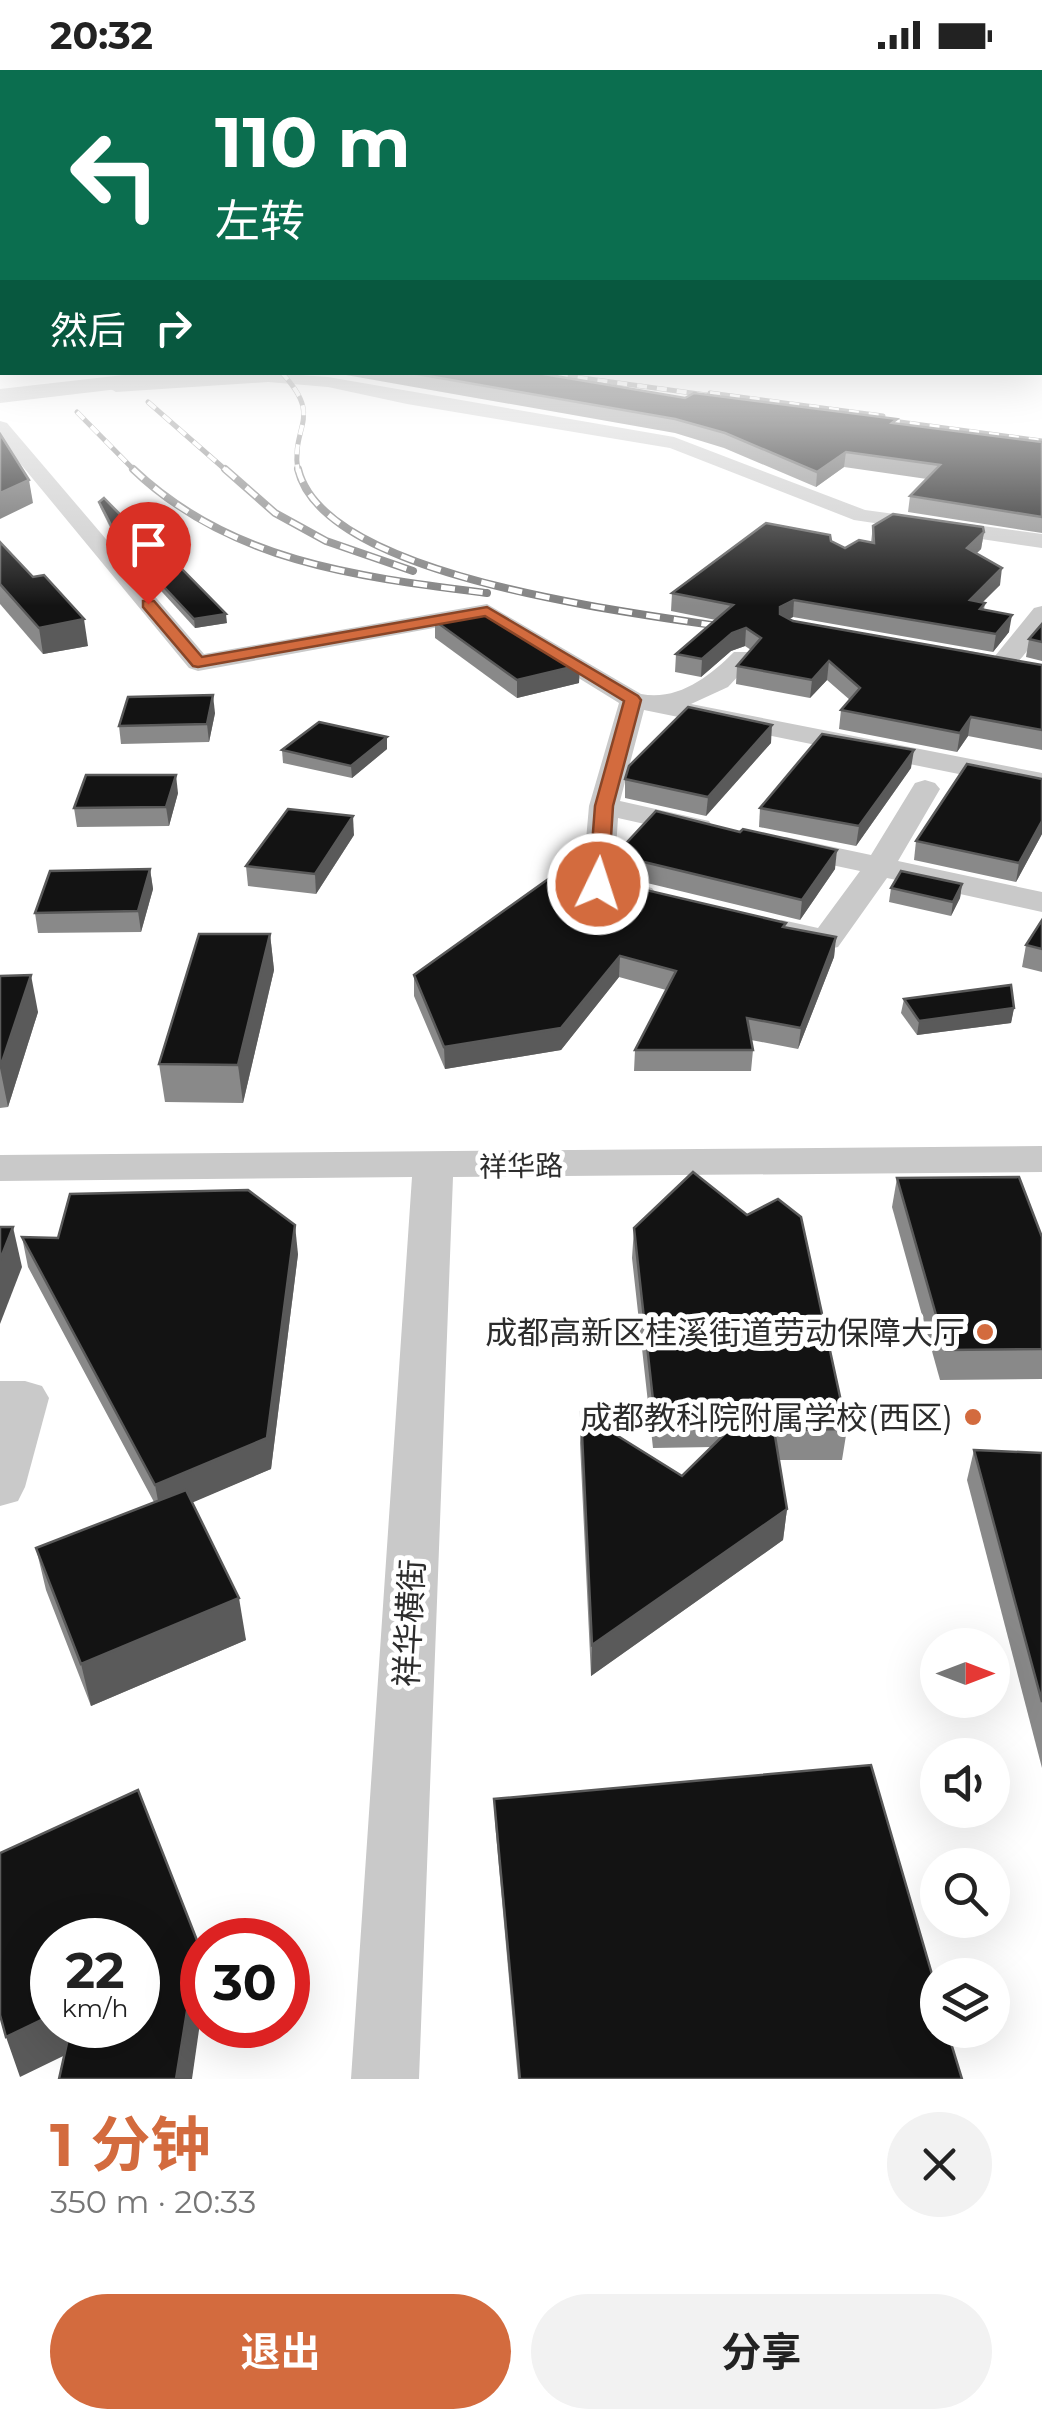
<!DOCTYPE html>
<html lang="zh">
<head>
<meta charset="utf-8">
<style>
  :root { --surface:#fff; --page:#f2f2f2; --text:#222; --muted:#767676; --accent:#d36b3e }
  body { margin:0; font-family:Montserrat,"Noto Sans SC",sans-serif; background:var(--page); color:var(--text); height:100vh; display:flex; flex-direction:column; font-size:38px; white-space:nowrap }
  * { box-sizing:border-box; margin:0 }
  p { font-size:32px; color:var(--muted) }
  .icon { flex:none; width:55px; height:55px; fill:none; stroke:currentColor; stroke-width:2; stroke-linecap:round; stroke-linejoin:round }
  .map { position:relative; height:2009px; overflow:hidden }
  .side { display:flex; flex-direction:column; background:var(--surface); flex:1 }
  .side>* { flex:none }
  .top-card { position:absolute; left:0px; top:0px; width:1042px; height:305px; box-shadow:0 10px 40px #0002; background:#0b6e4f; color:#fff; overflow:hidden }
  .needle { width:65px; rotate:90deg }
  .tools { position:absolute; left:920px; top:1558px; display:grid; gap:20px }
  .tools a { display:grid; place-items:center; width:90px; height:90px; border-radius:50%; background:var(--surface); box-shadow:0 10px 40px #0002; font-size:50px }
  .speed { position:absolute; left:30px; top:1848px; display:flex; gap:20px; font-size:50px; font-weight:700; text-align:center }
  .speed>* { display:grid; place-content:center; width:130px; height:130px; border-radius:50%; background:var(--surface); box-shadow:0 10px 40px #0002; line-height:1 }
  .speed small { font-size:25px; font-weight:400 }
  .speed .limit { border:15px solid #d22; background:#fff; color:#111 }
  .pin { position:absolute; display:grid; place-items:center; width:85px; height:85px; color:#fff; margin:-102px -42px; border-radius:50% 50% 50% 0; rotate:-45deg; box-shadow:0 0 10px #0007 }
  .pin .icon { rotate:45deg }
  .me { position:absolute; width:110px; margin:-55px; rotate:4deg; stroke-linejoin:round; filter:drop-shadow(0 0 8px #0008) }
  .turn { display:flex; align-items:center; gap:35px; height:210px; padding:0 50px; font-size:45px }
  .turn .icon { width:130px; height:130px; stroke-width:2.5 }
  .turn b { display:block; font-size:70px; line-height:85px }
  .then { display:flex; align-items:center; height:95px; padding:0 50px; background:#0003; gap:20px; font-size:38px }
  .round { display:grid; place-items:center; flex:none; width:105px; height:105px; border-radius:52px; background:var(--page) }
  .head { display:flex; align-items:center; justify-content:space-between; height:170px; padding:0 50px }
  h1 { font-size:60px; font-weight:700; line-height:75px; color:var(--accent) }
  .action { display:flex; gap:20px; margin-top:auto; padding:20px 50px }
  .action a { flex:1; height:115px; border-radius:60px; background:var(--accent); color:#fff; font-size:40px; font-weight:700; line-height:115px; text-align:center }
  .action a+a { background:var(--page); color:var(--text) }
  .status { display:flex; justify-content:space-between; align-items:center; height:70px; padding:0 50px; background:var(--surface); direction:ltr }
  .status svg { height:28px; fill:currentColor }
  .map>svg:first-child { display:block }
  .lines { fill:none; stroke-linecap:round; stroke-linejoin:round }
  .minor { fill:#c9c9c9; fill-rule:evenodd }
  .tertiary { fill:#c9c9c9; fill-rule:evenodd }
  .rail-far1-casing { stroke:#818181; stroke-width:5 }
  .rail-casing { stroke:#818181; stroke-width:8 }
  .rail-far1 { stroke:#fff; stroke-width:4; stroke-dasharray:10; stroke-linecap:butt }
  .rail { stroke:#fff; stroke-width:5; stroke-dasharray:14; stroke-linecap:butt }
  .wall { fill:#898989 }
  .shaded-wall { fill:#5a5a5a }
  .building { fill:#131313; stroke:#5a5a5a; stroke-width:2.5 }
  .route { fill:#d36b3e; stroke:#894628; stroke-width:2.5 }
  .poi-dot { fill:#d36b3e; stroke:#fff; stroke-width:4 }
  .labels { text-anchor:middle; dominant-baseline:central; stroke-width:10; stroke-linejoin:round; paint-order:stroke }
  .street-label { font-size:28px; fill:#2c2c2c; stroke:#fff }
  .near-poi-label { font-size:32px; fill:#2c2c2c; stroke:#fff; text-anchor:end }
  .near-street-label { font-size:32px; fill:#2c2c2c; stroke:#fff }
</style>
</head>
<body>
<div class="status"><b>20:32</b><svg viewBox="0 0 49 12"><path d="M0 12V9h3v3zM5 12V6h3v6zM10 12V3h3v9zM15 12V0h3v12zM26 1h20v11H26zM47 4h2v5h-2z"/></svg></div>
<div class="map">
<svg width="1042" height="2009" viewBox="0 0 1042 2009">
  <rect width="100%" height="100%" fill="#fff"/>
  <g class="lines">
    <!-- minor -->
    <g class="minor">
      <path d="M259,302l69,5 346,60 191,73 177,24v14l-188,-28 -184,-72 -263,-44 -79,-17 -60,-5 -152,10 -9,-5 9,-5z"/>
      <path d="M0,351l7,2 197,231 283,-50 154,90c37,7 68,-17 93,-42h18l4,5 -28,30 -37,17 351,69v18l-398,-81 -24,91 89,20 4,6 -4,6 -11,3 -80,-18 -4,61 38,9 5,7 -5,7 -11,3 -54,-13 -5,-7 7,-79 30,-103 -136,-84 -285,52 -9,-3 -189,-229z"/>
      <path d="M1042,536v23c-21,30 -25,46 -64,39 -12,-2 -23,-3 -31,-11l13,-8 35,7 39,-48z"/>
      <path d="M925,710l10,3 5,6 -42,72 144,31v20l-155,-34 -49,69 -12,3 -56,-13 -5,-7 5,-7 12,-3 36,8 42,-57 -85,-18 -4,-7 4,-7 11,-2 85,18 44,-72z"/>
      <path d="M1042,1076v26l-589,5 -34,902h-68l61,-902 -412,4v-26z"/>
      <path d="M0,1311h25l17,5 7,12 -24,89 -7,14 -18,5z"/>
    </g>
    <!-- tertiary -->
    <path class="tertiary" d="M150,302h71l-10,6 -211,25v-14z"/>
    <!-- rail-far1 casing -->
    <g class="rail-far1-casing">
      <g id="rail-far1">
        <path d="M281,302c44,47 9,52 17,100"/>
        <path d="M538,302l183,25"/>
        <path d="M710,323l173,23"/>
        <path d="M148,332l80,70"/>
        <path d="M77,342l59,60"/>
        <path d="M870,348l172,23"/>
      </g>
    </g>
    <!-- rail casing -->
    <g class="rail-casing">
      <g id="rail">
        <path d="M133,399c97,93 226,108 354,124"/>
        <path d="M225,399l50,44 51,28 87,30"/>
        <path d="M298,399c26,111 343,144 440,160"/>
      </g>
    </g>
    <!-- rail-far1 -->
    <use href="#rail-far1" class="rail-far1"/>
    <!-- rail -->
    <use href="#rail" class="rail"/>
  </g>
  <!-- wall -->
  <g class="wall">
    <path d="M329,302h203l153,26 357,44v91l-134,-21 2,-16 17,-17 -83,-12 -28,20 -92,-39 -49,-15z"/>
    <path d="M99,432l49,41 2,27 -17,-5 -10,-11 -23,-47z"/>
    <path d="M873,456l111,6 -3,17 -5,5 24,31 -18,17 3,1 -1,7 25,22 -16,20 -200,-35 -4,2 4,2 249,44v85l-74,-14 -11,16 -118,-23 2,-19 9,-10 -23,-20 -17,18 -74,-14 1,-18 14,-16 -6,-4 -14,5 -30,26 -26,-5 1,-18 40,-34 -45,-9 1,-18 159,-52 14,7 26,-6z"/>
    <path d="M0,472l88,104 -45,8 -43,-50z"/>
    <path d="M150,502l77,51 -32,5 -43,-47z"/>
    <path d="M435,551l144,62 -62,15 -82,-60z"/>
    <path d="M1042,554v37l-16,-4 3,-18z"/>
    <path d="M215,643l-6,29 -88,2 -2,-18z"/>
    <path d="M387,667v12l-35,29 -69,-15 -1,-13z"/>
    <path d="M771,673l-65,73 -81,-18v-19z"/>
    <path d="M911,698l-55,78 -97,-19 1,-19z"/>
    <path d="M1042,709v55l-26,48 -102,-22 2,-19z"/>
    <path d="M178,723l-9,33 -92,1 -3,-19z"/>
    <path d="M354,765l-38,59 -68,-8 -2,-20z"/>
    <path d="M619,781l216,18 -35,51 -182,-44z"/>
    <path d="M150,799l3,20 -12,43 -103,1 -3,-20z"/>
    <path d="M591,811l194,47 51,9 -2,20 -36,92 -47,-9 2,10 -2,21h-117l1,-21 31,-60 -47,-13 -58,73 -116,19 -31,-73v-21z"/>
    <path d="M962,814l-2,14 -9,18 -62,-14 2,-14z"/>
    <path d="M1042,850v52l-20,-5 4,-22z"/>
    <path d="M270,864l4,36 -31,133 -78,-1 -6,-38z"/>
    <path d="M0,906l38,36 -30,95 -8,1z"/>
    <path d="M904,929l110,9 -3,15 -94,12 -16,-22z"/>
    <path d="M897,1108l145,59v142l-102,1 -48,-173z"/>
    <path d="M634,1158l213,201 -5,31h-63l8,49 -4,31 -192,136 -11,-233 1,-30 101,63 30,-29 -59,1 -21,-190z"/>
    <path d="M22,1167l276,17 -27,215 -79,33 54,138 -155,66 -45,-116 -10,-42 118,-46 -126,-235z"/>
    <path d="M974,1380l68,3v315l-75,-288z"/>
    <path d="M494,1729l468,280h-444l-23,-256z"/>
  </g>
  <!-- shaded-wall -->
  <g class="shaded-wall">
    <path d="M846,382l-2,15 -28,20 1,-15z"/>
    <path d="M29,410l4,23 -33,16v-26z"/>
    <path d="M984,462l-3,17 -17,16 3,-17z"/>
    <path d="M1002,498l-2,17 -33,33 3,-18z"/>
    <path d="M794,530l-1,17 -15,8 2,-18z"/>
    <path d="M226,544l1,9 -32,5 -1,-9z"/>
    <path d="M1012,545l-3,17 -16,20 3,-18z"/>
    <path d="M84,549l4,27 -45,8 -4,-26z"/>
    <path d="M746,558l-1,18 -14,5 -30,26 1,-18 30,-26z"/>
    <path d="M829,591l-2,19 -17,18 2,-18z"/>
    <path d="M580,595l-1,18 -62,15v-18z"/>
    <path d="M213,625l2,18 -6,29 -2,-18z"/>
    <path d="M971,647l-3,19 -11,16 3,-19z"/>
    <path d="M772,655l-1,18 -65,73 2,-19z"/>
    <path d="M387,667v12l-35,29 -1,-12z"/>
    <path d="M914,680l-3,18 -55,78 3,-20z"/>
    <path d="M176,705l2,18 -9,33 -3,-19z"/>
    <path d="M353,746l1,19 -38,59 -1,-20z"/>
    <path d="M1042,751v13l-26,48 3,-19z"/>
    <path d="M837,780l-2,19 -35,51 2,-20z"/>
    <path d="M150,799l3,20 -12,43 -3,-21z"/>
    <path d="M962,814l-2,14 -9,18 2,-14z"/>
    <path d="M270,864l4,36 -31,133 -5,-38z"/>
    <path d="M836,867l-2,20 -36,92 3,-21z"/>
    <path d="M620,886l-1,21 -58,73 -116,19 -1,-22z"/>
    <path d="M31,905l7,37 -30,95 -8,-39z"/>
    <path d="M1014,938l-3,15 -94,12 2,-14z"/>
    <path d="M295,1155l3,29 -27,215 -110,47 -6,-31z"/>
    <path d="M13,1157l9,40 -22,57v-64z"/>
    <path d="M787,1439l-4,31 -192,136 1,-31z"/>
    <path d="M239,1528l7,42 -155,66 -10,-42z"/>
    <path d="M198,1873l4,21v45l-10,70h-16z"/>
    <path d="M52,1945v10h30l6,19 -68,33 -14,-40z"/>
  </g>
  <!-- building -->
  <g class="building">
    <path d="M405,302h127l153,26 9,-5 203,26 -5,4 150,19v75l-132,-21 30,-31 -94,-13 -29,20 -92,-39 -50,-14z"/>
    <path d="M0,364l29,46 -29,13z"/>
    <path d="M104,428l44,45 1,21 -17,-4 -9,-12 -24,-46z"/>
    <path d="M893,444l90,13 1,5 -17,16 35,20 -32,32 15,3 -5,6 32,6 -16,19 -202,-34 -14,7v7l13,7 249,44v65l-71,-13 -11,16 -119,-23 19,-22 -31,-27 -17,19 -75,-14 24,-28 -15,-10 -14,5 -30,26 -26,-5 57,-49 -61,-12 94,-70 64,12 1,6 14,7 14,-8 15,3 -1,-17z"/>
    <path d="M0,472l33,35 11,-2 40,44 -45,9 -39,-44z"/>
    <path d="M180,497l46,47 -32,5 -44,-47z"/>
    <path d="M488,540l92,55 -63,15 -82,-59z"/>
    <path d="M1042,554v18l-13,-3z"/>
    <path d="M213,625l-6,29 -88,2 9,-29z"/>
    <path d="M688,637l84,18 -64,72 -83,-18 4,-13z"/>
    <path d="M319,652l68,15 -36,29 -69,-16z"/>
    <path d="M822,664l92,16 -55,76 -99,-18z"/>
    <path d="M967,694l75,15v42l-23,42 -103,-22z"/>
    <path d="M86,705h90l-10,32 -92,1z"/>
    <path d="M288,739l65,7 -38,58 -69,-8z"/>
    <path d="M656,741l84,21 3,-3 94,21 -35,50 -183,-44v-5z"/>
    <path d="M150,799l-12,42 -103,2 15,-42z"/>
    <path d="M901,801l61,13 -9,18 -62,-14z"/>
    <path d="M558,802l33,9 4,-3 191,45 -3,4 53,10 -35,91 -54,-10 6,32h-118l41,-79 -56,-15 -59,72 -117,19 -30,-72z"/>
    <path d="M1042,850v29l-16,-4z"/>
    <path d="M199,864h71l-32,131 -79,-1z"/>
    <path d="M31,905l-31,93v-92z"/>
    <path d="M1011,915l3,23 -95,13 -15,-22z"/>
    <path d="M693,1102l54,43 31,-16 23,18 46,212 -73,1 13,79 -195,136 -11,-232 101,63 61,-60 -88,2 -21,-190z"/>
    <path d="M1019,1107l23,60v112l-96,1 -49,-172z"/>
    <path d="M248,1120l47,35 -28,213 -112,47 -133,-248 36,1 12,-44z"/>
    <path d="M0,1157h13l-13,33z"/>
    <path d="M974,1380l68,3v249z"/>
    <path d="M186,1420l53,108 -158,66 -45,-116z"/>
    <path d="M871,1695l67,230v35h9l15,49h-442l-26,-280z"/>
    <path d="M138,1720l60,153 -22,136h-117l12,-54h67v-85h-86v75l-46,22 -6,-22v-162z"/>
  </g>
  <!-- sky -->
  <linearGradient id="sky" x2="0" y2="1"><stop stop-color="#9bbfe8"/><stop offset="0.48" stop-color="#fff"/><stop offset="1" stop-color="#fff" stop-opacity="0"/></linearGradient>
  <rect width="1042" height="536" fill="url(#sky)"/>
  <!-- route -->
  <path class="route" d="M143,531h11l48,56 285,-50 151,89 3,4 -28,106 -5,78 -10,6 -9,-6 6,-78 29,-105 -139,-85 -287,51 -5,-1 -50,-59z"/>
  <!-- markers -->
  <g class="poi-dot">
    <circle cx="985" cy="1262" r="10"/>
    <circle cx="973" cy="1347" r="10"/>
  </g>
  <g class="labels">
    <!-- street labels -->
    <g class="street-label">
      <text transform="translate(521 1096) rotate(-1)">祥华路</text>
    </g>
    <!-- near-poi labels -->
    <g class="near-poi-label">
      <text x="965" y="1262">成都高新区桂溪街道劳动保障大厅</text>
      <text x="953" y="1347">成都教科院附属学校(西区)</text>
    </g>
    <!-- near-street labels -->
    <g class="near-street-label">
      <text transform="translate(409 1553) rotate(-87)">祥华横街</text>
    </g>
  </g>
</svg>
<div class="tools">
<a><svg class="needle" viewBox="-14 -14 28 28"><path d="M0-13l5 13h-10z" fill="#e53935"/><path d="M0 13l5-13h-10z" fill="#767676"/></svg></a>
<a><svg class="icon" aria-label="sound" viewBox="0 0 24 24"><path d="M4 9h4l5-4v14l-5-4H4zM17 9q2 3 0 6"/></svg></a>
<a><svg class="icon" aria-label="search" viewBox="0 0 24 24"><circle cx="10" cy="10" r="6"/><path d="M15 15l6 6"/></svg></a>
<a><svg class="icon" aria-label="layers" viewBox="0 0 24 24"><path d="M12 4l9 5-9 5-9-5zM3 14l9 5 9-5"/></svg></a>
</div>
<div class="speed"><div>22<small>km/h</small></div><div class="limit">30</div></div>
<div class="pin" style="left:148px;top:534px;background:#d93025"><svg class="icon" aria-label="arrive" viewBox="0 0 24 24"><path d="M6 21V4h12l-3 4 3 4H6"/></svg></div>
<svg class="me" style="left:598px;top:814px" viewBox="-20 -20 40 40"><circle r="17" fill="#d36b3e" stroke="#fff" stroke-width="3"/><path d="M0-11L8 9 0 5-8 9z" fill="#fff"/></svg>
<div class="top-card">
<div class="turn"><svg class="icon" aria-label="left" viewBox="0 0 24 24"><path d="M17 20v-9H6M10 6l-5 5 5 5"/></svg><div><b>110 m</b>左转</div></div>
<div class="then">然后<svg class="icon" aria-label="right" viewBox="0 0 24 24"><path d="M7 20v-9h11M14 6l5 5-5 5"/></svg></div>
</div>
</div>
<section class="side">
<div class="head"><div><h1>1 分钟</h1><p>350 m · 20:33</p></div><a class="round"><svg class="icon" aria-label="close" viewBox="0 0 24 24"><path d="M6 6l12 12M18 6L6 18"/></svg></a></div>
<div class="action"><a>退出</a><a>分享</a></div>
</section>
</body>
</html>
